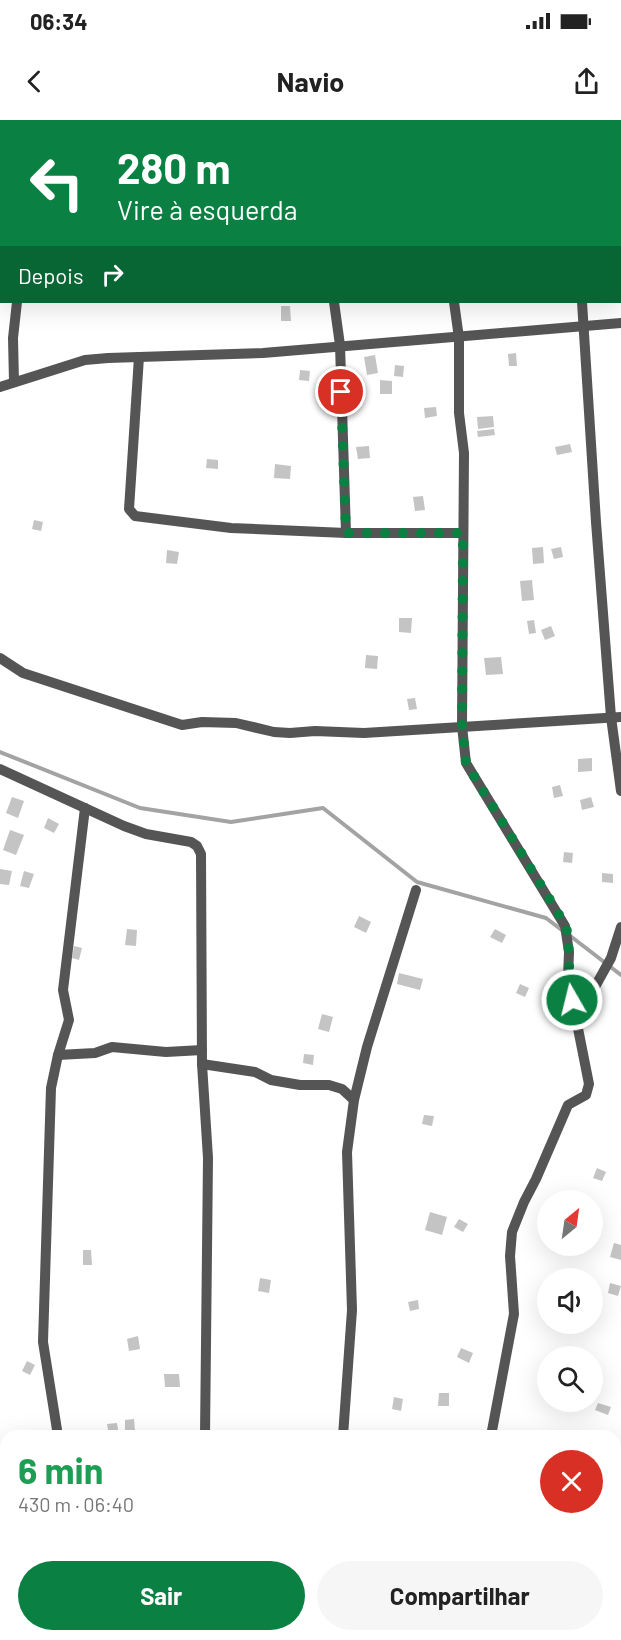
<!DOCTYPE html>
<html lang="pt">
<head>
<meta charset="utf-8">
<style>
  :root { --surface:#fff; --page:#f6f6f6; --text:#222; --muted:#767676; --accent:#0b8043 }
  body { margin:0; font-family:Barlow,sans-serif; background:var(--page); color:var(--text); height:100vh; display:flex; flex-direction:column; font-size:22px; white-space:nowrap }
  * { box-sizing:border-box; margin:0 }
  p { font-size:20px; color:var(--muted) }
  .icon { flex:none; width:33px; height:33px; fill:none; stroke:currentColor; stroke-width:2; stroke-linecap:round; stroke-linejoin:round }
  .map { position:relative; flex:1; overflow:hidden }
  .drawer { position:absolute; left:0px; top:1310px; width:621px; height:212px; display:flex; flex-direction:column; background:var(--surface); border-radius:18px 18px 0 0; box-shadow:0 6px 24px #0002 }
  .drawer>* { flex:none }
  .hud { position:absolute; left:0px; top:0px; width:621px; height:183px; box-shadow:0 6px 24px #0002; background:#0b8043; color:#fff; overflow:hidden }
  .needle { width:39px; rotate:29deg }
  .fabs { position:absolute; left:537px; top:1070px; display:grid; gap:12px }
  .fabs a { display:grid; place-items:center; width:66px; height:66px; border-radius:50%; background:var(--surface); box-shadow:0 6px 24px #0002; font-size:30px }
  .pin { position:absolute; display:grid; place-items:center; width:51px; height:51px; color:#fff; margin:-26px; border:3px solid #fff; border-radius:50%; box-shadow:0 2px 6px #0007 }
  .me { position:absolute; width:66px; margin:-33px; rotate:352deg; stroke-linejoin:round; filter:drop-shadow(0 0 4px #0008) }
  .turn { display:flex; align-items:center; gap:21px; height:126px; padding:0 18px; font-size:27px }
  .turn .icon { width:78px; height:78px; stroke-width:2.5 }
  .turn b { display:block; font-size:42px; line-height:51px }
  .then { display:flex; align-items:center; height:57px; padding:0 18px; background:#0003; gap:12px; font-size:22px }
  .round { display:grid; place-items:center; flex:none; width:63px; height:63px; border-radius:32px; background:var(--page) }
  .head { display:flex; align-items:center; justify-content:space-between; height:102px; padding:0 18px }
  h1 { font-size:36px; font-weight:700; line-height:45px; color:#1e9e55 }
  .primary-button { display:flex; gap:12px; margin-top:auto; padding:12px 18px }
  .primary-button a { flex:1; height:69px; border-radius:36px; background:var(--accent); color:#fff; font-size:24px; font-weight:700; line-height:69px; text-align:center }
  .primary-button a+a { background:var(--page); color:var(--text) }
  .status { display:flex; justify-content:space-between; align-items:center; height:42px; padding:0 30px; background:var(--surface); direction:ltr }
  .status svg { height:16px; fill:currentColor }
  header { display:flex; justify-content:space-between; align-items:center; height:78px; padding:0 18px; background:var(--surface); font-size:27px; font-weight:700 }
  .map>svg:first-child { display:block }
  .lines { fill:none; stroke-linecap:round; stroke-linejoin:round }
  .stream { stroke:#a3a3a3; stroke-width:4 }
  .building { fill:#c4c4c4 }
  .street { stroke:#555; stroke-width:10 }
  .route { stroke:#0b8043; stroke-width:10; stroke-dasharray:0 18 }
</style>
</head>
<body>
<div class="status"><b>06:34</b><svg viewBox="0 0 49 12"><path d="M0 12V9h3v3zM5 12V6h3v6zM10 12V3h3v9zM15 12V0h3v12zM26 1h20v11H26zM47 4h2v5h-2z"/></svg></div>
<header><svg class="icon" aria-label="back" viewBox="0 0 24 24"><path d="M15 5l-7 7 7 7"/></svg>Navio<svg class="icon" aria-label="share" viewBox="0 0 24 24"><path d="M12 15V3M7 8l5-5 5 5M5 13v7h14v-7"/></svg></header>
<div class="map">
<svg width="621" height="1520" viewBox="0 0 621 1520">
  <rect width="100%" height="100%" fill="#fff"/>
  <g class="lines">
    <!-- stream -->
    <g class="stream">
      <path d="M0,632l140,56 91,14 92,-14 94,74 129,36 17,13"/>
      <path d="M569,815l52,40"/>
    </g>
  </g>
  <!-- building -->
  <g class="building">
    <path d="M281,186h9l1,15h-10z"/>
    <path d="M516,233l1,13h-8l-1,-12z"/>
    <path d="M375,235l3,18 -11,2 -3,-18z"/>
    <path d="M395,245l9,1 -1,11 -9,-1z"/>
    <path d="M300,250l10,1 -1,10 -10,-1z"/>
    <path d="M380,260l12,1v13h-12z"/>
    <path d="M436,287l1,9 -12,2 -1,-10z"/>
    <path d="M493,296l1,11 -16,2 -1,-12z"/>
    <path d="M494,309l1,6 -17,2 -1,-6z"/>
    <path d="M570,324l2,8 -15,3 -2,-8z"/>
    <path d="M369,326l1,12 -12,1 -2,-12z"/>
    <path d="M207,339l11,1v9l-12,-1z"/>
    <path d="M275,344l16,2 -1,13 -16,-1z"/>
    <path d="M423,376l2,14 -10,1 -2,-14z"/>
    <path d="M34,400l9,2 -2,9 -9,-2z"/>
    <path d="M543,427l1,16 -11,1 -1,-16z"/>
    <path d="M561,427l2,10 -9,2 -3,-10z"/>
    <path d="M167,430l12,2 -2,12 -11,-1z"/>
    <path d="M532,460l2,20 -12,1 -2,-20z"/>
    <path d="M399,498h13l-1,15 -12,-1z"/>
    <path d="M534,500l2,13 -7,1 -2,-13z"/>
    <path d="M551,506l4,10 -10,4 -4,-10z"/>
    <path d="M366,535l12,1 -1,13 -12,-1z"/>
    <path d="M501,537l2,17 -17,1 -2,-17z"/>
    <path d="M415,578l2,11 -8,1 -2,-11z"/>
    <path d="M592,638v13l-14,1v-13z"/>
    <path d="M560,665l3,11 -9,2 -2,-11z"/>
    <path d="M12,677l12,4 -6,17 -12,-5z"/>
    <path d="M591,677l3,10 -12,3 -2,-10z"/>
    <path d="M48,698l11,6 -5,9 -10,-5z"/>
    <path d="M10,710l14,5 -8,20 -13,-5z"/>
    <path d="M564,732l9,1 -1,10 -9,-1z"/>
    <path d="M0,749l12,2 -3,14 -9,-1z"/>
    <path d="M24,751l10,3 -5,14 -9,-2z"/>
    <path d="M602,753l11,1v9l-11,-1z"/>
    <path d="M359,796l12,6 -5,11 -12,-6z"/>
    <path d="M127,809l10,1 -1,16 -11,-1z"/>
    <path d="M495,809l11,6 -4,8 -12,-6z"/>
    <path d="M74,826l8,2 -3,12 -7,-2z"/>
    <path d="M399,853l24,6 -3,11 -23,-6z"/>
    <path d="M520,864l9,4 -4,9 -9,-4z"/>
    <path d="M322,894l11,3 -4,15 -11,-3z"/>
    <path d="M304,934l10,1 -1,10 -10,-2z"/>
    <path d="M424,995l10,1 -2,10 -10,-2z"/>
    <path d="M597,1048l9,4 -4,9 -9,-3z"/>
    <path d="M430,1092l17,5 -5,18 -17,-5z"/>
    <path d="M459,1099l9,5 -5,8 -9,-5z"/>
    <path d="M614,1123l7,2v15l-11,-3z"/>
    <path d="M83,1130h8l1,15h-9z"/>
    <path d="M260,1158l11,2 -2,13 -11,-2z"/>
    <path d="M610,1163l11,3 -3,10 -10,-3z"/>
    <path d="M418,1180l1,9 -9,2 -2,-9z"/>
    <path d="M138,1216l2,13 -11,2 -2,-12z"/>
    <path d="M461,1228l12,5 -4,10 -12,-6z"/>
    <path d="M27,1241l8,4 -5,10 -8,-4z"/>
    <path d="M164,1254h15l1,13h-15z"/>
    <path d="M439,1273h10v13h-11z"/>
    <path d="M394,1277l9,2 -2,12 -9,-2z"/>
    <path d="M598,1283l13,4 -3,8 -13,-5z"/>
    <path d="M134,1299l1,12 -10,1v-12z"/>
    <path d="M117,1303l2,13h-10l-2,-12z"/>
  </g>
  <g class="lines">
    <!-- street -->
    <g class="street">
      <path d="M13,0v2"/>
      <path d="M202,0v2"/>
      <path d="M312,0v2"/>
      <path d="M433,0v2"/>
      <path d="M563,2v-2"/>
      <path d="M620,6h1"/>
      <path d="M0,68h2"/>
      <path d="M334,182l6,43 6,188"/>
      <path d="M454,182l5,36v75l5,40 -2,273 4,37 99,163 4,26 -1,26 21,106 -3,11 -18,10 -32,74 -12,23 -12,30 -2,24 4,58 -23,122"/>
      <path d="M582,182l14,220 15,195 10,74"/>
      <path d="M139,237l-10,152 6,7 96,12 115,5h117"/>
      <path d="M14,262l-1,-44 4,-36"/>
      <path d="M0,267l85,-27 23,-2 155,-5 358,-30"/>
      <path d="M0,538l23,15 159,52 20,-3 34,1 38,9 16,1 25,-2 49,2 257,-16"/>
      <path d="M0,649l124,57 22,8 45,8 6,4 4,8 1,210 6,94 -3,278"/>
      <path d="M576,901l35,-63 10,-31"/>
      <path d="M58,935l37,-2 17,-6 54,5 36,-2"/>
      <path d="M202,944l53,8 16,8 29,5h29l13,4 12,11"/>
      <path d="M58,1316l-15,-94 8,-254 7,-33 11,-35 -6,-30 22,-182"/>
      <path d="M343,1316l9,-126 -5,-158 7,-52 13,-53 49,-157"/>
      <path d="M615,1425l6,-84"/>
      <path d="M73,1515v5"/>
      <path d="M204,1515v5"/>
      <path d="M330,1520v-5"/>
      <path d="M470,1520v-5"/>
      <path d="M610,1520l1,-5"/>
    </g>
  </g>
  <g class="lines">
    <!-- route -->
    <path class="route" d="M341,272l5,141h117l-1,193 4,37 100,163c5,25 1,49 6,74"/>
  </g>
</svg>
<div class="fabs">
<a><svg class="needle" viewBox="-14 -14 28 28"><path d="M0-13l5 13h-10z" fill="#e53935"/><path d="M0 13l5-13h-10z" fill="#767676"/></svg></a>
<a><svg class="icon" aria-label="sound" viewBox="0 0 24 24"><path d="M4 9h4l5-4v14l-5-4H4zM17 9q2 3 0 6"/></svg></a>
<a><svg class="icon" aria-label="search" viewBox="0 0 24 24"><circle cx="10" cy="10" r="6"/><path d="M15 15l6 6"/></svg></a>
</div>
<div class="pin" style="left:341px;top:272px;background:#d93025"><svg class="icon" aria-label="arrive" viewBox="0 0 24 24"><path d="M6 21V4h12l-3 4 3 4H6"/></svg></div>
<svg class="me" style="left:572px;top:880px" viewBox="-20 -20 40 40"><circle r="17" fill="#0b8043" stroke="#fff" stroke-width="3"/><path d="M0-11L8 9 0 5-8 9z" fill="#fff"/></svg>
<div class="hud">
<div class="turn"><svg class="icon" aria-label="left" viewBox="0 0 24 24"><path d="M17 20v-9H6M10 6l-5 5 5 5"/></svg><div><b>280 m</b>Vire à esquerda</div></div>
<div class="then">Depois<svg class="icon" aria-label="right" viewBox="0 0 24 24"><path d="M7 20v-9h11M14 6l5 5-5 5"/></svg></div>
</div>
<section class="drawer">
<div class="head"><div><h1>6 min</h1><p>430 m · 06:40</p></div><a class="round" style="background:#d93025;color:#fff"><svg class="icon" aria-label="close" viewBox="0 0 24 24"><path d="M6 6l12 12M18 6L6 18"/></svg></a></div>
<div class="primary-button"><a>Sair</a><a>Compartilhar</a></div>
</section>
</div>
</body>
</html>
